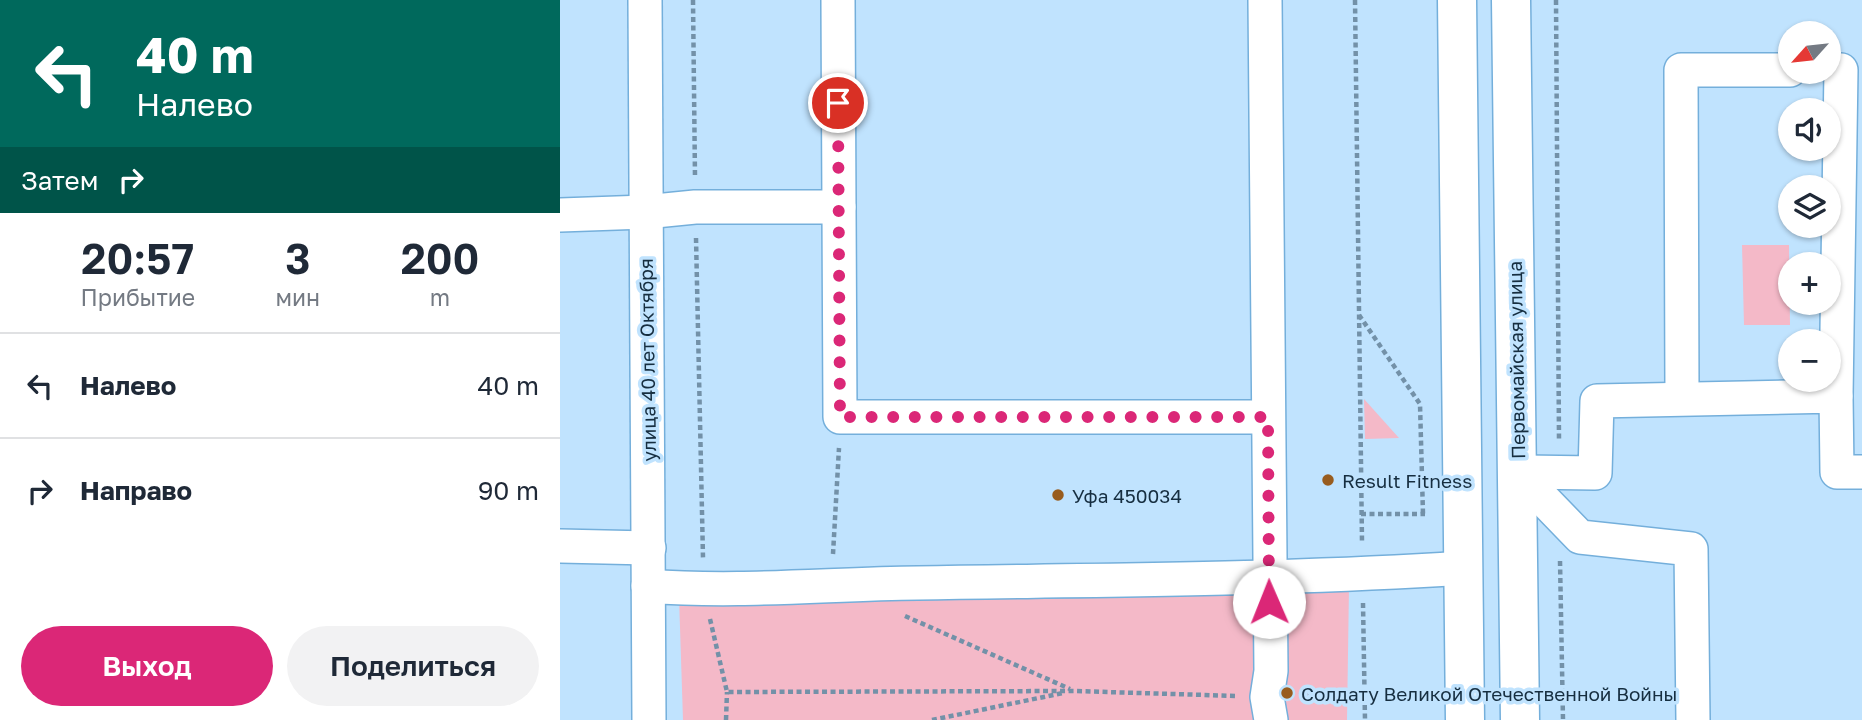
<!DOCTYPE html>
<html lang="ru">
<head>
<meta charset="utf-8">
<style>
  :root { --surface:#fff; --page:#f2f2f3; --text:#1f2937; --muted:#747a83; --line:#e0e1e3; --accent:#db2777 }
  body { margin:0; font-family:"Golos Text",sans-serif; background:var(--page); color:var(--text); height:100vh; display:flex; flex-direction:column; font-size:26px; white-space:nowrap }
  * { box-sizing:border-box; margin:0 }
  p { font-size:23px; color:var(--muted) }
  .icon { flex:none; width:38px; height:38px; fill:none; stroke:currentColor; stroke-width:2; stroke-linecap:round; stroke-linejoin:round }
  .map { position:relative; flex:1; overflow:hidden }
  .panel { display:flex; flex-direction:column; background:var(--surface); width:560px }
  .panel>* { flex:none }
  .banner { background:#00695c; color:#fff; overflow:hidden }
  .needle { width:46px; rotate:243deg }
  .controls { position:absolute; left:1218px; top:21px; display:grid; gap:14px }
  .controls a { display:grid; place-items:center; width:63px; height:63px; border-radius:50%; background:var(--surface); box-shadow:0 2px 5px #0004; font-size:35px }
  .pin { position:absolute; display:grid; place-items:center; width:60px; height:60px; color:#fff; margin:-30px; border:4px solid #fff; border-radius:50%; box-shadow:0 2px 7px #0007 }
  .me { position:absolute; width:77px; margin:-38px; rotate:359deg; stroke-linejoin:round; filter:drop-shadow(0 0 5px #0008) }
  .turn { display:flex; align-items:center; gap:24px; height:147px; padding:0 21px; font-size:32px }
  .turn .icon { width:91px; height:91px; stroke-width:2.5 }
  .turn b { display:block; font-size:49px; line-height:60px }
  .then { display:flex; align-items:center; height:66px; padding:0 21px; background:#0003; gap:14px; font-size:26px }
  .eta { display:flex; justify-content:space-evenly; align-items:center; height:119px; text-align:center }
  .eta b { font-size:42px; font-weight:600; line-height:49px }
  .button { display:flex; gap:14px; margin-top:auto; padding:14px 21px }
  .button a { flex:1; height:80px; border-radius:42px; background:var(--accent); color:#fff; font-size:28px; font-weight:600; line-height:80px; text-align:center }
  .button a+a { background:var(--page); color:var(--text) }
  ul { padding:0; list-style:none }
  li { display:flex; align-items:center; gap:21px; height:105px; padding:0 21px; border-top:2px solid var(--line) }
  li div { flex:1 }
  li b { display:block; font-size:26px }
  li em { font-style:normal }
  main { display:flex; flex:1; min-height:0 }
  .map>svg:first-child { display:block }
  .green { fill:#f4b9c8 }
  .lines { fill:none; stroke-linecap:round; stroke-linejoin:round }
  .minor-casing { stroke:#74afdb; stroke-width:36 }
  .major-casing { stroke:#74afdb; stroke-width:41 }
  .path { stroke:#7391a8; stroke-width:4.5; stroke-dasharray:5 3.5; stroke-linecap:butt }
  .minor { stroke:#fff; stroke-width:33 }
  .major { stroke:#fff; stroke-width:38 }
  .route { stroke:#db2777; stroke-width:12; stroke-dasharray:0 21.6 }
  .poi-dot { fill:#985c1e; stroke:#c0e3fe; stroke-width:2.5 }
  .labels { text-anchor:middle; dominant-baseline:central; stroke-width:7; stroke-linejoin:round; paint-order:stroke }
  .street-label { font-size:19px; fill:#162e40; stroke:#c0e3fe }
  .poi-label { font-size:19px; fill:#162e40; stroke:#c0e3fe; text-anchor:start }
</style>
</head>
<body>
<main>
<section class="panel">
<div class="banner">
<div class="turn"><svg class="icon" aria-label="left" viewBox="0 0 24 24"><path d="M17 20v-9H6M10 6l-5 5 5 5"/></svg><div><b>40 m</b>Налево</div></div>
<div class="then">Затем<svg class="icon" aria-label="right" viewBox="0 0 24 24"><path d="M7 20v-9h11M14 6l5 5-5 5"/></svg></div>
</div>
<div class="eta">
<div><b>20:57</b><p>Прибытие</p></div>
<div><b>3</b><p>мин</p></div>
<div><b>200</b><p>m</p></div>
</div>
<ul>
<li><svg class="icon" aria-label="left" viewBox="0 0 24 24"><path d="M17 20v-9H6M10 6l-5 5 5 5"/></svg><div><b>Налево</b></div><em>40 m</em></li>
<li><svg class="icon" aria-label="right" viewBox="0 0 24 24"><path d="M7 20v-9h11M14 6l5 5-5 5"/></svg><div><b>Направо</b></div><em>90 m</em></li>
</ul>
<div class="button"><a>Выход</a><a>Поделиться</a></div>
</section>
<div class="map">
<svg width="1302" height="720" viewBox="0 0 1302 720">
  <rect width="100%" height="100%" fill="#c0e3fe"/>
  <!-- green -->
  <g class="green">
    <path d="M1182,245h47l1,80h-46z"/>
    <path d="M804,399l35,39 -34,1z"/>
    <path d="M789,587l-2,133h-664l-4,-123z"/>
  </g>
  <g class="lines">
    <!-- minor casing -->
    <g class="minor-casing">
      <g id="minor">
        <path d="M85,0l4,720"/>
        <path d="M278,0l2,417h428"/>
        <path d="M705,0l6,671 -4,26 4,23"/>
        <path d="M0,215l85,-3 50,-5h144"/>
        <path d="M1276,396l5,-326"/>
        <path d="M1122,398l-1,-328h109"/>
        <path d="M957,472l78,1 2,-72 239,-5 1,76h25"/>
        <path d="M957,472l63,65 111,12 2,171"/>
        <path d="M0,546l89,2"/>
        <path d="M88,586c90,7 180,-2 270,-3 182,-3 363,-3 545,-15"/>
      </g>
    </g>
    <!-- major casing -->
    <g class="major-casing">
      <g id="major">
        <path d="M897,0l8,720"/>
        <path d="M951,0l9,720"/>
      </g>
    </g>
    <!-- path -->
    <g class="path">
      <path d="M133,0l2,177"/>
      <path d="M795,0l7,542"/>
      <path d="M996,0l3,440"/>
      <path d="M136,238l7,320"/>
      <path d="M799,315l61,89 3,110"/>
      <path d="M801,514h64"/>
      <path d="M273,554l6,-106"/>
      <path d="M1000,561l3,159"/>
      <path d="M803,603l2,117"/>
      <path d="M345,616l165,73"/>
      <path d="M150,619l17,73 347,-1 164,5"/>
      <path d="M739,695l66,-4"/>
      <path d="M166,720l1,-28"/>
      <path d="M372,720l131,-27"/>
    </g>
    <!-- minor -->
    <use href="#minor" class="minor"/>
    <!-- major -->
    <use href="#major" class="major"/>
  </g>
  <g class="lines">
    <!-- route -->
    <path class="route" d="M278,103l2,314h428l1,185"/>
  </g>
  <!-- markers -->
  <g class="poi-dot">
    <circle cx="768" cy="480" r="7"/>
    <circle cx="498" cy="495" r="7"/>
    <circle cx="727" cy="693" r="7"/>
  </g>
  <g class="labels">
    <!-- street labels -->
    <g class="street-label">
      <text transform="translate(87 360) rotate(-91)">улица 40 лет Октября</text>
      <text transform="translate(956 360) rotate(-91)">Первомайская улица</text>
    </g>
    <!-- poi labels -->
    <g class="poi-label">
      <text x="782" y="480">Result Fitness</text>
      <text x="512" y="495">Уфа 450034</text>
      <text x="741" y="693">Солдату Великой Отечественной Войны</text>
    </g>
  </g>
</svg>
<div class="controls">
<a><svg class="needle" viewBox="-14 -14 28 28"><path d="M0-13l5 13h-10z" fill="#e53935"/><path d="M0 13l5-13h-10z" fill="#747a83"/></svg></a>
<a><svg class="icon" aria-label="sound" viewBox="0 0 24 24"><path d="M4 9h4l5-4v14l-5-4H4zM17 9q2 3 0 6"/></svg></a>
<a><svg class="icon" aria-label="layers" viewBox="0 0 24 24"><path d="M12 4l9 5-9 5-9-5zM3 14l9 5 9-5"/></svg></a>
<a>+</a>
<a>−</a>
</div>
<div class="pin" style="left:278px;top:103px;background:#d93025"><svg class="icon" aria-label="arrive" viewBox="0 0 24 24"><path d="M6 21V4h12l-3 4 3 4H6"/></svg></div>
<svg class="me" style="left:709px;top:602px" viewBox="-20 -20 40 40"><circle r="19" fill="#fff"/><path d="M0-13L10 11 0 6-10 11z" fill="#db2777"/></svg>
</div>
</main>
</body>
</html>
